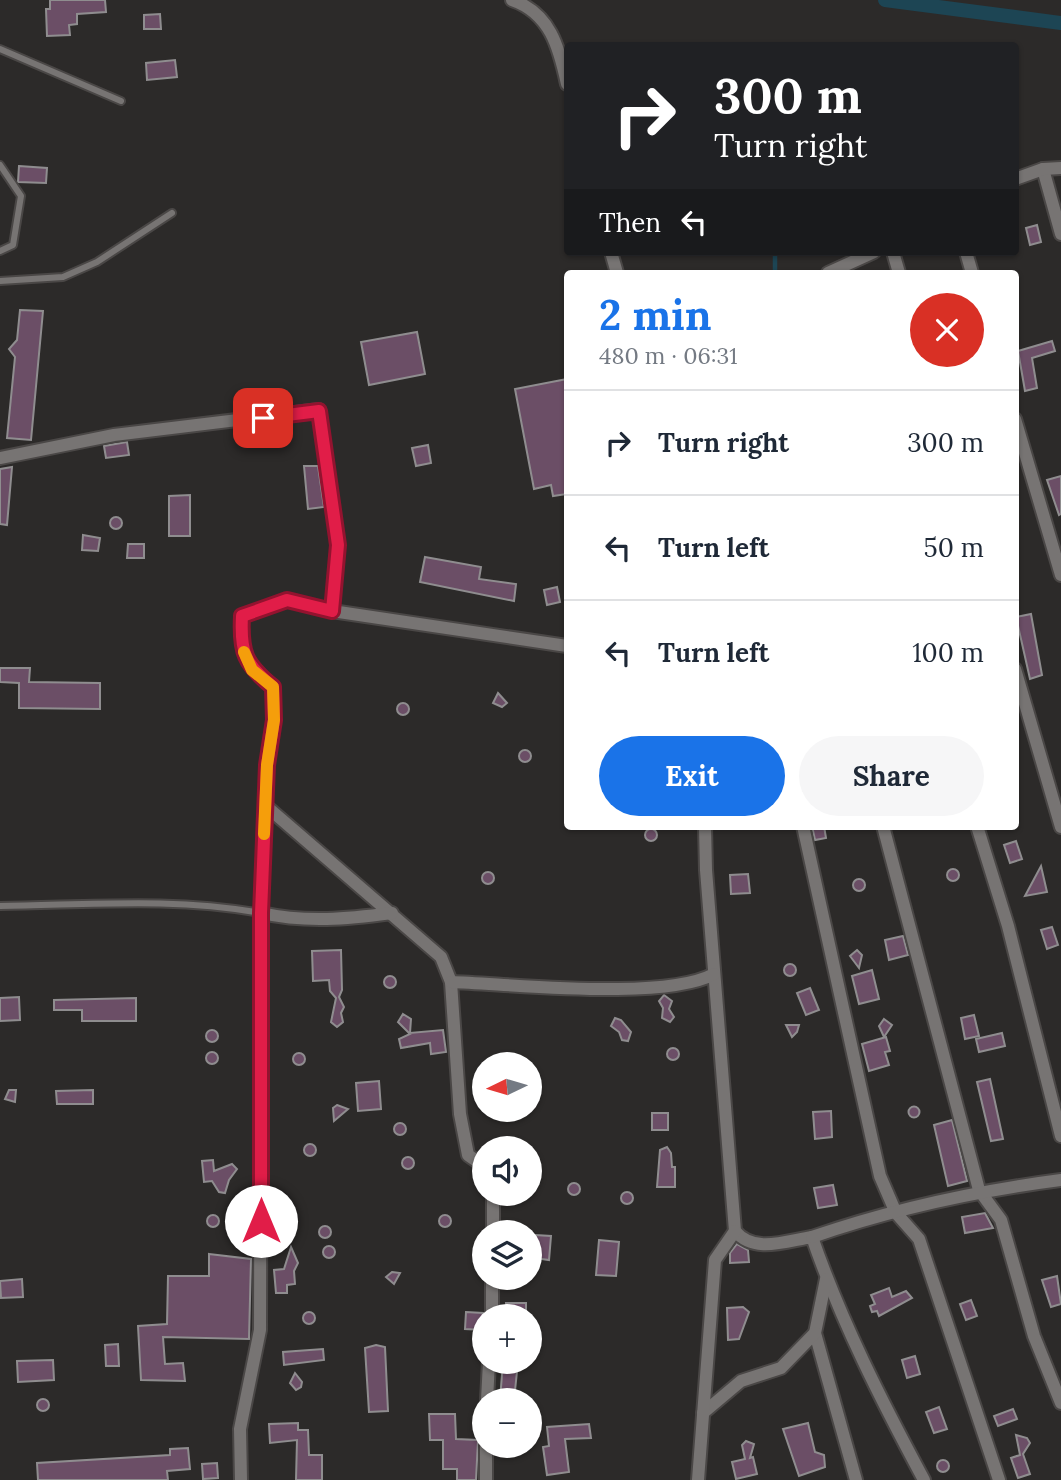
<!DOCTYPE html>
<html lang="en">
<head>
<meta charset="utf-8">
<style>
  :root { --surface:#fff; --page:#f6f6f7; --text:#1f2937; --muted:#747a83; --line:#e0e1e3; --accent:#1a73e8 }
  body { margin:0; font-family:Lora,serif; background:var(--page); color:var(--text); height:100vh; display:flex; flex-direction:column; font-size:26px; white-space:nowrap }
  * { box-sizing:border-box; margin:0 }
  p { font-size:23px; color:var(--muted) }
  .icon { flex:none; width:38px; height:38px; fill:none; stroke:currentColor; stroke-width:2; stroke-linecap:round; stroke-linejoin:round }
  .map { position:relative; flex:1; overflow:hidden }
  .side { position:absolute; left:564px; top:270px; width:455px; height:560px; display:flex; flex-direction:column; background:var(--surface); border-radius:7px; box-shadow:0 2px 5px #0004 }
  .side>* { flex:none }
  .guide { position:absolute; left:564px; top:42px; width:455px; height:214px; border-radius:7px; box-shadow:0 2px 5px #0004; background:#202124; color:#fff; overflow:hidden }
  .needle { width:46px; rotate:265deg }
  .buttons { position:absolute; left:472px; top:1052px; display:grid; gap:14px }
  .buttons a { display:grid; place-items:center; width:70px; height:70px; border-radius:50%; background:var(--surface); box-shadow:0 2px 5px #0004; font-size:35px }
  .pin { position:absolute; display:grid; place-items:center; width:60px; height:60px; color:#fff; margin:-30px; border-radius:14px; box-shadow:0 4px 10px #0006 }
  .me { position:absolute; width:77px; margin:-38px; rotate:0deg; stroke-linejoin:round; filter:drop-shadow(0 0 5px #0008) }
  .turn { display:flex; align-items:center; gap:24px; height:147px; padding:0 35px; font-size:32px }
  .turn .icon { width:91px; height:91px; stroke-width:2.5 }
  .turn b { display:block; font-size:49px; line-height:60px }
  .then { display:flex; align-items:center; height:66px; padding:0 35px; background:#0003; gap:14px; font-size:26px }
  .round { display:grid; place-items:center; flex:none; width:74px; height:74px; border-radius:37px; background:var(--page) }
  .head { display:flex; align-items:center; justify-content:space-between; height:119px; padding:0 35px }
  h1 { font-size:42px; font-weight:700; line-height:52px; color:var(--accent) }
  .action { display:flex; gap:14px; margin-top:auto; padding:14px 35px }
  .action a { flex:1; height:80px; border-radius:42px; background:var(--accent); color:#fff; font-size:28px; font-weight:700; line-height:80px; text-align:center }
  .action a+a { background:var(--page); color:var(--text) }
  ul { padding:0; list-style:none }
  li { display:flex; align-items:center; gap:21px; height:105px; padding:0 35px; border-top:2px solid var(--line) }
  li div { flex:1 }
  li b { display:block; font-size:26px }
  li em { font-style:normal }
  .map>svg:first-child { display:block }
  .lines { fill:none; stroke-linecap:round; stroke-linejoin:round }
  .stream { stroke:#1d4554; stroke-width:4.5 }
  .canal { stroke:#1d4554; stroke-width:14 }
  .building { fill:#6b4e66; stroke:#8f8d8f; stroke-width:2 }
  .lane-casing { stroke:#4a4746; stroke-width:10 }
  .street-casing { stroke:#4a4746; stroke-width:16 }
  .lane { stroke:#777473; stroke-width:6 }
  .street { stroke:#777473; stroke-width:12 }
  .route-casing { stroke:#92132f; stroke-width:18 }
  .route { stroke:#e11d48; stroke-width:12 }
  .slow { stroke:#f59e0b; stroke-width:12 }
</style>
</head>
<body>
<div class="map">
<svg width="1061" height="1480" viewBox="0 0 1061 1480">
  <rect width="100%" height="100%" fill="#2c2a29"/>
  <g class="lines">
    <!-- stream -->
    <path class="stream" d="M775,273v-21"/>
    <!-- canal -->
    <path class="canal" d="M885,0l176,23"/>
  </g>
  <!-- building -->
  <g class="building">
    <path d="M50,0h55l1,12 -29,2v10l-8,1 1,10 -23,1 -1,-27h4z"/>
    <path d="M160,14l1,15h-17v-14z"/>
    <path d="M175,60l2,17 -30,3 -1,-17z"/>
    <path d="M19,166l28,2 -1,15 -28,-1z"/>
    <path d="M1037,225l4,17 -11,3 -4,-17z"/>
    <path d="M20,310l23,1 -12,129 -24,-2 8,-81 -6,-8 8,-9z"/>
    <path d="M417,332l8,42 -56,11 -8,-43z"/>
    <path d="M1052,341l3,10 -23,7 5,30 -12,3 -7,-40z"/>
    <path d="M567,379v115l-14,2 -2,-11 -17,4 -19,-100z"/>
    <path d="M127,442l2,13 -23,3 -2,-12z"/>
    <path d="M428,445l3,18 -15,3 -4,-18z"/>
    <path d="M304,466h14l6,41 -16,2z"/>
    <path d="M12,467l-5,58 -7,-1v-55z"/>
    <path d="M1061,476v38l-2,1 -12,-35z"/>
    <path d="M190,495v41h-21v-40z"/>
    <circle cx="116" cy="523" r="6"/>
    <path d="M83,535l17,3 -2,13 -16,-1z"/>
    <path d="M128,544h16v14h-17z"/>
    <path d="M425,557l56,10 -2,12 37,5 -2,17 -94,-19z"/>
    <path d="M557,587l3,15 -13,3 -3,-15z"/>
    <path d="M1031,614l11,61 -12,4 -14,-62z"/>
    <path d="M0,668h30l-1,14 71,1v26l-81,-1v-25l-19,-1z"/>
    <path d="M498,693l9,10 -5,4 -9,-4z"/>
    <circle cx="403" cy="709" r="6"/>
    <circle cx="525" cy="756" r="6"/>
    <path d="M812,826h12l2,12 -11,2z"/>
    <circle cx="651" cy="835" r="6"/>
    <path d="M1016,841l6,18 -12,4 -6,-18z"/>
    <path d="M1041,866l6,26 -22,4z"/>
    <circle cx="953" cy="875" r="6"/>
    <circle cx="488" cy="878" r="6"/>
    <path d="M748,874l2,19 -19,1 -1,-19z"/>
    <circle cx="859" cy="885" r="6"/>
    <path d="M1052,927l6,18 -11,4 -6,-19z"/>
    <path d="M903,936l5,19 -19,5 -4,-20z"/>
    <path d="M341,950l1,40 -3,7 5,10 -3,6 2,9 -6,5 -6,-5 5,-24 -6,-7 -1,-11 -16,1 -1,-30z"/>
    <path d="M857,950l5,5 -3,13 -9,-12z"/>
    <circle cx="790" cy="970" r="6"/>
    <path d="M872,970l7,29 -20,5 -7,-28z"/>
    <circle cx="390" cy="982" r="6"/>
    <path d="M810,988l9,22 -13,5 -9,-22z"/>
    <path d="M664,995l8,6 -3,8 5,8 -4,5 -8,-4 1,-10 -4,-7z"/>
    <path d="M19,997l1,23 -20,1v-23z"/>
    <path d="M136,998v23h-54v-11h-28v-10z"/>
    <path d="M403,1014l8,5 -1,14 33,-3 3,22 -15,2 -1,-11 -29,5 -2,-9 11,-5 -12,-12z"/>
    <path d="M974,1015l5,21 -14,3 -4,-21z"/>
    <path d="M615,1018l6,2 10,12 -3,9 -6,-1 -3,-8 -8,-6z"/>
    <path d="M884,1019l8,6 -8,12 -5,-11z"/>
    <path d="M786,1025h13l-2,7 -5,5z"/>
    <circle cx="212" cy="1036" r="6"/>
    <path d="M1002,1033l3,13 -26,6 -3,-13z"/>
    <path d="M886,1037l4,14 -5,1 4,13 -20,6 -7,-27z"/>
    <circle cx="673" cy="1054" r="6"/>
    <circle cx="212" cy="1058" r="6"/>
    <circle cx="299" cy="1059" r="6"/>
    <path d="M990,1079l13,60 -12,2 -14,-59z"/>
    <path d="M379,1081l2,28 -23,2 -2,-28z"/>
    <path d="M9,1090h7l-1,12 -10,-3z"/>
    <path d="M93,1090v14h-36l-1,-13z"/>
    <path d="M337,1105l11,4 -14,12 -1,-13z"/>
    <circle cx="914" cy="1112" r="5.5"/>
    <path d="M831,1111l1,26 -17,2 -2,-27z"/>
    <rect x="652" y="1113" width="16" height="17"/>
    <path d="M952,1120l15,61 -19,5 -14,-61z"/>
    <circle cx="400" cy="1129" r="6"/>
    <circle cx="310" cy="1150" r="6"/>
    <path d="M667,1147l4,6 1,14h3v20h-18l3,-37z"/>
    <circle cx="408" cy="1163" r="6"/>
    <path d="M213,1160l1,11 18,-7 5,5 -8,11 -4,13 -6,-1 -7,-11 -8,1 -2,-21z"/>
    <circle cx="574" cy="1189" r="6"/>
    <path d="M833,1185l4,20 -19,3 -4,-20z"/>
    <circle cx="627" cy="1198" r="6"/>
    <path d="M985,1213l8,15 -28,5 -3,-16z"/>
    <circle cx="445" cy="1221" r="6"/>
    <circle cx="213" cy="1221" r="6"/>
    <circle cx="325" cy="1232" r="6"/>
    <path d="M535,1235l16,1 -2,24 -15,-2z"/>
    <path d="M599,1240l20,2 -3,34 -20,-1z"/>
    <path d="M737,1244l11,6 1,12 -19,1v-10z"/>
    <circle cx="329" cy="1252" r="6"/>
    <path d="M291,1247l7,16 -4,8 1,13 -8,1v8h-11l-2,-23 10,-1z"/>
    <path d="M209,1254l42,5 -2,80 -86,-2 2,27 18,-1 2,18 -44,-1 -3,-54 29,-2 1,-48h41z"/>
    <path d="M392,1272l8,1 -6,11 -8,-7z"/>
    <path d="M1057,1276l4,28 -10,3 -9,-27z"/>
    <path d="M22,1279l1,18 -22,1 -1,-17z"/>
    <path d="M889,1288l3,9 14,-6 6,7 -33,18 -2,-5 -5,1 -2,-6 5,-2 -4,-9z"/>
    <path d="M971,1300l6,16 -11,4 -6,-16z"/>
    <path d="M506,1303h20v13h-19z"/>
    <path d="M727,1308l16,-1 6,5 -10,27 -11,1z"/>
    <circle cx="309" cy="1318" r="6"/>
    <path d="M466,1312l17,1 1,17 -19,-1z"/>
    <path d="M118,1344l1,22h-13l-1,-21z"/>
    <path d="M376,1345l9,2 3,64 -19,1 -4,-64z"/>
    <path d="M323,1349l1,11 -40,5 -1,-13z"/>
    <path d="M915,1356l5,18 -13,4 -5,-18z"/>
    <path d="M53,1360l1,20 -36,2 -1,-21z"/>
    <path d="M503,1362h15l-4,38h-14z"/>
    <path d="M295,1373l7,9 -1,5 -5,3 -6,-7z"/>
    <circle cx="43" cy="1405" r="6"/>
    <path d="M939,1407l8,22 -13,4 -8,-21z"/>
    <path d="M1013,1409l4,10 -19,7 -4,-10z"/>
    <path d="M429,1414h26l1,25 22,1 -2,40h-19v-11h-14v-29h-13z"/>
    <path d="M298,1423v7h10l1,25h13v25h-26l1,-40 -27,3 -1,-19z"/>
    <path d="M808,1423l7,29 9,3 1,12 -26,9 -16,-47z"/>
    <path d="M589,1424l2,14 -26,1 4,33 -22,3 -4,-28 6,-1 -2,-19z"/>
    <path d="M1016,1435l11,3 3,5 -7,11 7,20 -12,4 -7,-20 9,-3z"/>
    <path d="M746,1441l8,3 -4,14 3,-1 4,17 -21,5 -4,-17 13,-3 -3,-14z"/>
    <path d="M188,1448l2,21 -23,2 1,9h-130l-1,-17 133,-8v-6z"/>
    <circle cx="943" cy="1466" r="6"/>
    <path d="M217,1463l1,15 -15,1 -1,-15z"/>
  </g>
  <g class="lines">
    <!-- lane casing -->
    <g class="lane-casing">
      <g id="lane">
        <path d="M0,49l121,52"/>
        <path d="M0,165l21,31 -8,49 -13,6"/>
        <path d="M0,281l63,-4 34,-15 75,-49"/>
        <path d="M0,906c88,-1 174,-9 261,7"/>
      </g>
    </g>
    <!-- street casing -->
    <g class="street-casing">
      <g id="street">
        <path d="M512,0c38,13 47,47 55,84"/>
        <path d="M1043,169l18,65"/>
        <path d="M1015,179l28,-10 18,-1"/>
        <path d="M611,252l6,21"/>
        <path d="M893,252l6,21"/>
        <path d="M966,252l6,21"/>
        <path d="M828,273l46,-21"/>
        <path d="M1015,419l46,156"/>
        <path d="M0,458l114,-23 205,-25 19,136 -6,65"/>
        <path d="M1015,669l46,158"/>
        <path d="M266,801v5l175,151 10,25 9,132 8,41 17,12"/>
        <path d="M705,826l1,44 29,361c19,23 51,10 77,6 29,84 70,165 112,243"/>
        <path d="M803,826l77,350 16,37 23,26 80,241"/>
        <path d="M883,826l96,364 22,30 33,116 27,67"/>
        <path d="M977,826l31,100 53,210"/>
        <path d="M261,913c46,10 86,6 131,0"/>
        <path d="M451,982c62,2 213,19 263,-8"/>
        <path d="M493,1232v-38"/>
        <path d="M812,1237c81,-28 164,-46 249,-57"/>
        <path d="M826,1279l-11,54 41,147"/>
        <path d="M492,1316v-38"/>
        <path d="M487,1400l2,-38"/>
        <path d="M703,1413l38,-32 40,-13 34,-35"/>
        <path d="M486,1446v34"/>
        <path d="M241,1480l-1,-51 20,-99 1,-417 6,-148 7,-45 -1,-33c-28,-24 -33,-34 -31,-71l45,-16 45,11 235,35"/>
        <path d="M698,1480l17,-220 20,-29"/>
      </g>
    </g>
    <!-- lane -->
    <use href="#lane" class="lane"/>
    <!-- street -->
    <use href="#street" class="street"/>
  </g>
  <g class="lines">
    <!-- route casing -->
    <g class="route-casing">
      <path id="route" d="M261,1221v-308l6,-148 7,-45 -1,-33c-28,-23 -33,-34 -31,-71l45,-16 45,11 6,-66 -19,-134 -56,7"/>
    </g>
    <!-- route -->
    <use href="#route" class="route"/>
    <!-- slow -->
    <path class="slow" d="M244,652l8,18 21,17 1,33 -7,45 -3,69"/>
  </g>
</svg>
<div class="buttons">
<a><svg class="needle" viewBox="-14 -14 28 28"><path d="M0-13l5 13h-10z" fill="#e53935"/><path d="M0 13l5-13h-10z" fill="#747a83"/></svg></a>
<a><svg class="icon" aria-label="sound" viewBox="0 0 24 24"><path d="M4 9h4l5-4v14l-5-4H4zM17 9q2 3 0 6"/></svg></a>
<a><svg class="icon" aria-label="layers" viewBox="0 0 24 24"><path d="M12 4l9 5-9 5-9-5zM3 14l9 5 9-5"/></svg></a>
<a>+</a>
<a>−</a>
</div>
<div class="pin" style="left:263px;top:418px;background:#d93025"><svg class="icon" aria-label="arrive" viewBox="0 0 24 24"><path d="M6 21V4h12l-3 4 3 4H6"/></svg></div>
<svg class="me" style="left:261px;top:1221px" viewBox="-20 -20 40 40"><circle r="19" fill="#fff"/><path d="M0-13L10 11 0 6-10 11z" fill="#e11d48"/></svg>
<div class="guide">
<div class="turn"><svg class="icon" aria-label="right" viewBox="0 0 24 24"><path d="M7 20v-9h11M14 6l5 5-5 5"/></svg><div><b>300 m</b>Turn right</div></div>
<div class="then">Then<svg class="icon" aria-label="left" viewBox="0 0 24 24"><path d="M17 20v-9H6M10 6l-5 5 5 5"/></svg></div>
</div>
<section class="side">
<div class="head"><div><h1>2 min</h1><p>480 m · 06:31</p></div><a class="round" style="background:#d93025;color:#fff"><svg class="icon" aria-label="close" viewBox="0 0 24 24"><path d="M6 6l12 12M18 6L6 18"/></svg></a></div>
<ul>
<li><svg class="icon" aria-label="right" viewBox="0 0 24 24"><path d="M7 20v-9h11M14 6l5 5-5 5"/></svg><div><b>Turn right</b></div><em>300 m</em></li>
<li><svg class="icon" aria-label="left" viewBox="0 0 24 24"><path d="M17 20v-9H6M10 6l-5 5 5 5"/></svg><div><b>Turn left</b></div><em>50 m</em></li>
<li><svg class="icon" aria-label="left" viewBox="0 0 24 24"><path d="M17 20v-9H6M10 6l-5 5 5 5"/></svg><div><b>Turn left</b></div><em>100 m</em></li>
</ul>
<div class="action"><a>Exit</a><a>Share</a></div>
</section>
</div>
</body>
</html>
